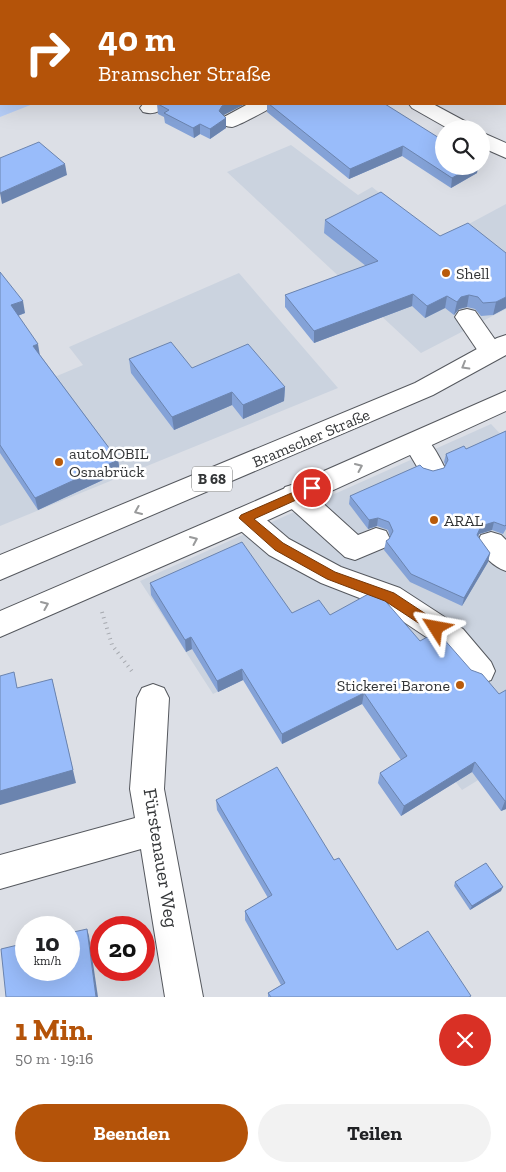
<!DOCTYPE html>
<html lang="de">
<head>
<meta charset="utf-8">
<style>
  :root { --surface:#fff; --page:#f2f2f2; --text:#202124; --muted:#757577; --accent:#b45309 }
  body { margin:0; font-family:"Zilla Slab",serif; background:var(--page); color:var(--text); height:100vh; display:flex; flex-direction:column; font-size:19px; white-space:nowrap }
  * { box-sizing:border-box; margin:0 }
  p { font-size:16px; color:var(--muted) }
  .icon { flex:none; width:28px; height:28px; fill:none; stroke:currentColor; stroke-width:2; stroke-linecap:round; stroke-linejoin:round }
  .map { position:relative; height:997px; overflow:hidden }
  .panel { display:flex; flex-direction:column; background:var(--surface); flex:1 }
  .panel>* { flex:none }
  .guide { position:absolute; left:0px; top:0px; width:506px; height:105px; box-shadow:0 5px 20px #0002; background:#b45309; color:#fff; overflow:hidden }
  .controls { position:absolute; left:435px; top:120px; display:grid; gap:10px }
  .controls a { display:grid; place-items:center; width:55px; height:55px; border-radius:50%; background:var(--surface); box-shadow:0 5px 20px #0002; font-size:25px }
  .speed { position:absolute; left:15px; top:916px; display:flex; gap:10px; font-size:25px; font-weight:700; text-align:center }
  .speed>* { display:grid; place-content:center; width:65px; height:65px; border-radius:50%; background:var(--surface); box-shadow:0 5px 20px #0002; line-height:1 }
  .speed small { font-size:12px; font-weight:400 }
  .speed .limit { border:8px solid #d22; background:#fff; color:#111 }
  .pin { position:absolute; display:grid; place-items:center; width:42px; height:42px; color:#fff; margin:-21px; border:2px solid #fff; border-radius:50%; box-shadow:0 1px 5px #0007 }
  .me { position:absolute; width:55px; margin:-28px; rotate:304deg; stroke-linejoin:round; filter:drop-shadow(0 0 4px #0008) }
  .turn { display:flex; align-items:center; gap:18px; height:105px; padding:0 15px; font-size:22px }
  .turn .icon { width:65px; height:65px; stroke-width:2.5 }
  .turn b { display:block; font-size:35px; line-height:42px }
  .round { display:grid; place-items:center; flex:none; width:52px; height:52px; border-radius:26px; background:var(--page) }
  .overview { display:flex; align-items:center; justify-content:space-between; height:85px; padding:0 15px }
  h1 { font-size:30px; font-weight:700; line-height:38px; color:var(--accent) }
  .button { display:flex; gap:10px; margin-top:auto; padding:10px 15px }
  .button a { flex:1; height:58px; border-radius:30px; background:var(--accent); color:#fff; font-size:20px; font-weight:700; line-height:58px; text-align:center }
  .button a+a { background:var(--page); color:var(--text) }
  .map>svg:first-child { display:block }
  .built { fill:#cbd3df }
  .green { fill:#b6cef8 }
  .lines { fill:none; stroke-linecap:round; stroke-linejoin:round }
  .minor-casing { stroke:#55585e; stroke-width:2 }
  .major-casing { stroke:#55585e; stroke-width:2 }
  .path { stroke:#a6a9af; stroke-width:4; stroke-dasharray:1 4.5; stroke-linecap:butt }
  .minor { fill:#fff; fill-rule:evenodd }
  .major { fill:#fff; fill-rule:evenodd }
  .wall { fill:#84a2d7 }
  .shaded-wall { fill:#6b84af }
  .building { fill:#99bcfa; stroke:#6b84af }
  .oneway { stroke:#999a9b }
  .route { fill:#b45309; stroke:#753606 }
  .poi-dot { fill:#b95b0a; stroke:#fff; stroke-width:2 }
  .labels { text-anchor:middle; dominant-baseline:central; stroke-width:5; stroke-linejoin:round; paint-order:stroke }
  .shield { fill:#fff; stroke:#707273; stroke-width:1 }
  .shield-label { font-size:15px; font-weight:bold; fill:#333537 }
  .poi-label { font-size:16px; fill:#333537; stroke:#fff; text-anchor:start }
  .street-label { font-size:16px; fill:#333537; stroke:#fff }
  .near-street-label { font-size:19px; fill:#333537; stroke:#fff }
</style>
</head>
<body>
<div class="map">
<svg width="506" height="997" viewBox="0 0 506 997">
  <rect width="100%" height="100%" fill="#dcdfe6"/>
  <!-- built -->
  <g class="built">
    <path d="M291,145l67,50 14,-8 67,53 67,-36v105l-85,44 -194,-181z"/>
    <path d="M239,273l99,115 -338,138v-126l83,-35 -14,-18z"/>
    <path d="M491,424l15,16v323l-44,27 -125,-159 -124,63 -73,-113z"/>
  </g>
  <!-- green -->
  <path class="green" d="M0,53l1,51h32l-33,13z"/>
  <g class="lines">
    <!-- minor casing -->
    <g class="minor-casing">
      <g id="minor">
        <path d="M143,104h24c-6,8 -14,11 -24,8l-3,-4z"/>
        <path d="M248,104h28c-2,3 -40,23 -44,23 -2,0 -6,-1 -8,-2l-3,-4 3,-4z"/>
        <path d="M409,104h24l39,21 3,4h-26l-37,-21z"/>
        <path d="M481,132l25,11v15l-25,-11z"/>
        <path d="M467,309l8,2 28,40 -3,6 -9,3 -9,-3 -23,-34 -4,-6 4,-6z"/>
        <path d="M416,433c15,5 22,22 29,35l-3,7 -10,3 -10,-3 -19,-32 4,-7z"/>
        <path d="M295,484l10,3 53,48 18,-7 10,3 4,8 -4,8 -31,13 -10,-3 -60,-54 -4,-8 4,-8z"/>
        <path d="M245,507l10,3 34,29 52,28 59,21 63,41 28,33 4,9 -4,9 -11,4 -11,-4 -28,-33 -61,-41 -59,-23 -52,-28 -34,-29 -4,-8 4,-8z"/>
        <path d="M491,532l10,3 5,5v31c-14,-5 -23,-15 -29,-28l4,-8z"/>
        <path d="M153,684l11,4 5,10 -5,91 39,208h-38l-24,-148 -141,40v-34l135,-37 -5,-29 7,-91 5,-10z"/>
      </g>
    </g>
    <!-- major casing -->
    <g class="major-casing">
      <g id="major">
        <path d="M506,335v20l-73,40 -433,185v-25l415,-172 82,-45z"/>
        <path d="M506,391v20l-251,115 -255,111v-26l235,-101z"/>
      </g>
    </g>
    <!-- path -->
    <path class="path" d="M102,612l10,33 22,29"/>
    <!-- minor -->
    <use href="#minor" class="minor"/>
    <!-- major -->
    <use href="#major" class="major"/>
  </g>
  <!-- wall -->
  <g class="wall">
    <path d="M96,0h227l3,1h-228z"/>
    <path d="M157,104h88l-22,11 3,3v10l-16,11 -10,-5 -6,4 -29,-15 -1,-6 -6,-3z"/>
    <path d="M267,104h118l59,62h34l-1,7 -26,15 -49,-32 -53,23 -82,-67z"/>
    <path d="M381,192l125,116 -13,7 -12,1 -6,-7 -8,-2 -8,2 -5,6 -9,-7 -20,10 -13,-12 -98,37 -29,-36v-12l81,-29 -42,-33 1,-13z"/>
    <path d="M0,272l25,41 -7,3 22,39 78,105 2,12 -82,38 -38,-57z"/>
    <path d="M129,359l63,9 93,19 -1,14 -41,18 -11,-14 -58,25 -43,-57z"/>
    <path d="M506,431v98l-3,5 -11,-4 -13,4 -1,3 12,16 -2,9 -26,44 -52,-24 -26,-32 2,-9 3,-2 1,-2 -2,-7 -11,-4 -9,3 -19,-25 1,-8 73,-28 10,3 11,-3 2,-2 -2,-4 2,-8 20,-5z"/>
    <path d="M150,583l142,30 38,2 90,26 51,29 28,24 7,115 -5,2 -29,-39 -71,44 -23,-33 2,-10 21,-13 -39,-56 -80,40 -39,-64 -25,12 -26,-43 -6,3 -35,-57z"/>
    <path d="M216,800l118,60 63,90 73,47h-202v-4l13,-8 -36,-65v-9l23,-13 -51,-88z"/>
    <path d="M455,882l46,9 -31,19 -16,-24z"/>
  </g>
  <!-- shaded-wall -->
  <g class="shaded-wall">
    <path d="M226,104h19l-23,12 -3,-5 3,-5z"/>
    <path d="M226,118v10l-16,11v-10z"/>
    <path d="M200,124v10l-6,4 -1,-10z"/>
    <path d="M403,146l-1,10 -53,23 1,-10z"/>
    <path d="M65,164l2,11 -65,29 -2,-11z"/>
    <path d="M473,166h5l-1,7 -26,15 1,-10z"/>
    <path d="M413,294l-1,12 -98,37v-12z"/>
    <path d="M469,295l-2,12 -8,2 -5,6 3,-13 4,-5z"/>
    <path d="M447,296l-2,12 -20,10 2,-12z"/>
    <path d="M506,297v11l-13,7 3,-13z"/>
    <path d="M23,301l2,12 -11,4 -3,-12z"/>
    <path d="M38,344l2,12 -7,-10z"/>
    <path d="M285,387l-1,14 -41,18v-14z"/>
    <path d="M232,392v13l-58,25 -2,-13z"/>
    <path d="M118,460l2,12 -82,38 -3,-12z"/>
    <path d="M378,518l-1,8 -9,3 1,-9z"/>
    <path d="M494,522l-2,8 -13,4 -4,10 2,-9 4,-9z"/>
    <path d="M490,553l-2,9 -26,44 2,-8z"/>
    <path d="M191,637l1,12 -6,3 -1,-12z"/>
    <path d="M242,669l1,11 -25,12 -1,-11z"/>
    <path d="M52,679l24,104 -76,22v-14z"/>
    <path d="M364,693l-2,11 -80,40v-10z"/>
    <path d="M475,762l-3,10 -71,44 3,-10z"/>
    <path d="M505,801h1v8l-5,2z"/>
    <path d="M503,887l-2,4 -31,19 2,-4z"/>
    <path d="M87,929l2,7 9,61h-2z"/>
  </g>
  <!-- building -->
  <g class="building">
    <path d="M113,0h210l3,1h-210z"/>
    <path d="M158,104h68l-4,2 -3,5 7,7 -16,11 -10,-5 -7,4 -29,-15 5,-3z"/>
    <path d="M269,104h116l59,37v25h29l-21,12 -49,-32 -53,23z"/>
    <path d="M39,142l26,22 -65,29v-35z"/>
    <path d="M381,192l59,44 28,-13 38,30v44l-10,5 -13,1 -5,-6 -9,-2 -8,2 -4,5 -10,-6 -20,10 -14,-12 -99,37 -29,-36 93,-34 -53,-41z"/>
    <path d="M0,272l23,29 -12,4 27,39 -5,2 85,114 -83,38 -35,-53z"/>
    <path d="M171,342l21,26 56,-24 37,43 -42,18 -11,-13 -60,25 -43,-58z"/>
    <path d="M506,431v94l-1,1 -11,-4 -13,4 -4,9 13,18 -26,45 -53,-24 -25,-33 3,-2 4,-8 -4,-9 -11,-4 -9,2 -19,-24 70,-31 3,3 10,3 11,-3 4,-8 -2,-6 18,-8 2,3z"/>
    <path d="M242,542l50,71 27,-13 11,15 42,-23 9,4 39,45 16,-9 6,5 29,33 11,4 17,20 7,-4v111h-1l-30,-39 -71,44 -24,-33 27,-17 -43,-63 -82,41 -40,-65 -25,12 -26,-44 -6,3 -35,-57z"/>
    <path d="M14,672l3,16 35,-9 21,91 -73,21v-115z"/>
    <path d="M277,767l57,93 5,-2 58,92 31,-19 43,65 -2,1h-198l-3,-4 17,-10 -40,-72 27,-16 -56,-95z"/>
    <path d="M486,863l17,24 -31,19 -17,-24z"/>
    <path d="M87,929l9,68h-90l-5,-48 25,-6v27h43v-37z"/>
  </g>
  <!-- one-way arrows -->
  <defs><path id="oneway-chevron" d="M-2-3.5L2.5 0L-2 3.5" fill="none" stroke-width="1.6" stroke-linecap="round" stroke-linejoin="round" transform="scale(1.25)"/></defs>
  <g class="oneway">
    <use href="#oneway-chevron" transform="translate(465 366) rotate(150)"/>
    <use href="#oneway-chevron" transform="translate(359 467) rotate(-24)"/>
    <use href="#oneway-chevron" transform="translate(138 511) rotate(157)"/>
    <use href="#oneway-chevron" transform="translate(194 540) rotate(-24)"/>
    <use href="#oneway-chevron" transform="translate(45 605) rotate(-23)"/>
  </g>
  <!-- route -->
  <path class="route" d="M312,484l6,4 -2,3 -62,28 29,24 52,29 59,21 47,31 2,4 -2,4 -5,1 -4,-1 -47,-31 -58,-22 -52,-29 -36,-32 2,-3z"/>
  <!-- markers -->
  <g class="poi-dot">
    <circle cx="446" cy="273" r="5"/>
    <circle cx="59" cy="462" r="5"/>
    <circle cx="434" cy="520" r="5"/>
    <circle cx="460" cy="685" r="5"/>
  </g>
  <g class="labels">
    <!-- shield labels -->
    <rect class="shield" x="192" y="466.5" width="40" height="25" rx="4"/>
    <g class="shield-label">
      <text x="212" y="479">B 68</text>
    </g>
    <!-- poi labels -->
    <g class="poi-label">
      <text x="456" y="273">Shell</text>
      <text x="69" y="453">autoMOBIL<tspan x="69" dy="18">Osnabrück</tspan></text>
      <text x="444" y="520">ARAL</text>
      <text x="450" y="685" text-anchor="end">Stickerei Barone</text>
    </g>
    <!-- street labels -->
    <g class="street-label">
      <text transform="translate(311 438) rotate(-23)">Bramscher Straße</text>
    </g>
    <!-- near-street labels -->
    <g class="near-street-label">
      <text transform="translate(161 858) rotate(81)">Fürstenauer Weg</text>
    </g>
  </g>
</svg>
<div class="controls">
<a><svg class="icon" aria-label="search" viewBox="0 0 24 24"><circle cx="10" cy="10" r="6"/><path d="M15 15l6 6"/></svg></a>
</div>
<div class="speed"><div>10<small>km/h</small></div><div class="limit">20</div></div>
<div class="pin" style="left:312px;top:488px;background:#d93025"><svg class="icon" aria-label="arrive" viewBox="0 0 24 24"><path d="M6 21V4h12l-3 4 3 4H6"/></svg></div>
<svg class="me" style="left:436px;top:628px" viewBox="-20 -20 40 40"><path d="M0-17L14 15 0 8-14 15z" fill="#b45309" stroke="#fff" stroke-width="4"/></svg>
<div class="guide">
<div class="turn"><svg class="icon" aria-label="right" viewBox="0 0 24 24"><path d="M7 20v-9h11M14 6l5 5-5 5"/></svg><div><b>40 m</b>Bramscher Straße</div></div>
</div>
</div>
<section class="panel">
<div class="overview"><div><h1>1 Min.</h1><p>50 m · 19:16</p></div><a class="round" style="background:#d93025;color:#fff"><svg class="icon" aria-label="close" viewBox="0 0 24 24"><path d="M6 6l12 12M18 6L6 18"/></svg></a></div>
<div class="button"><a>Beenden</a><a>Teilen</a></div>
</section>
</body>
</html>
